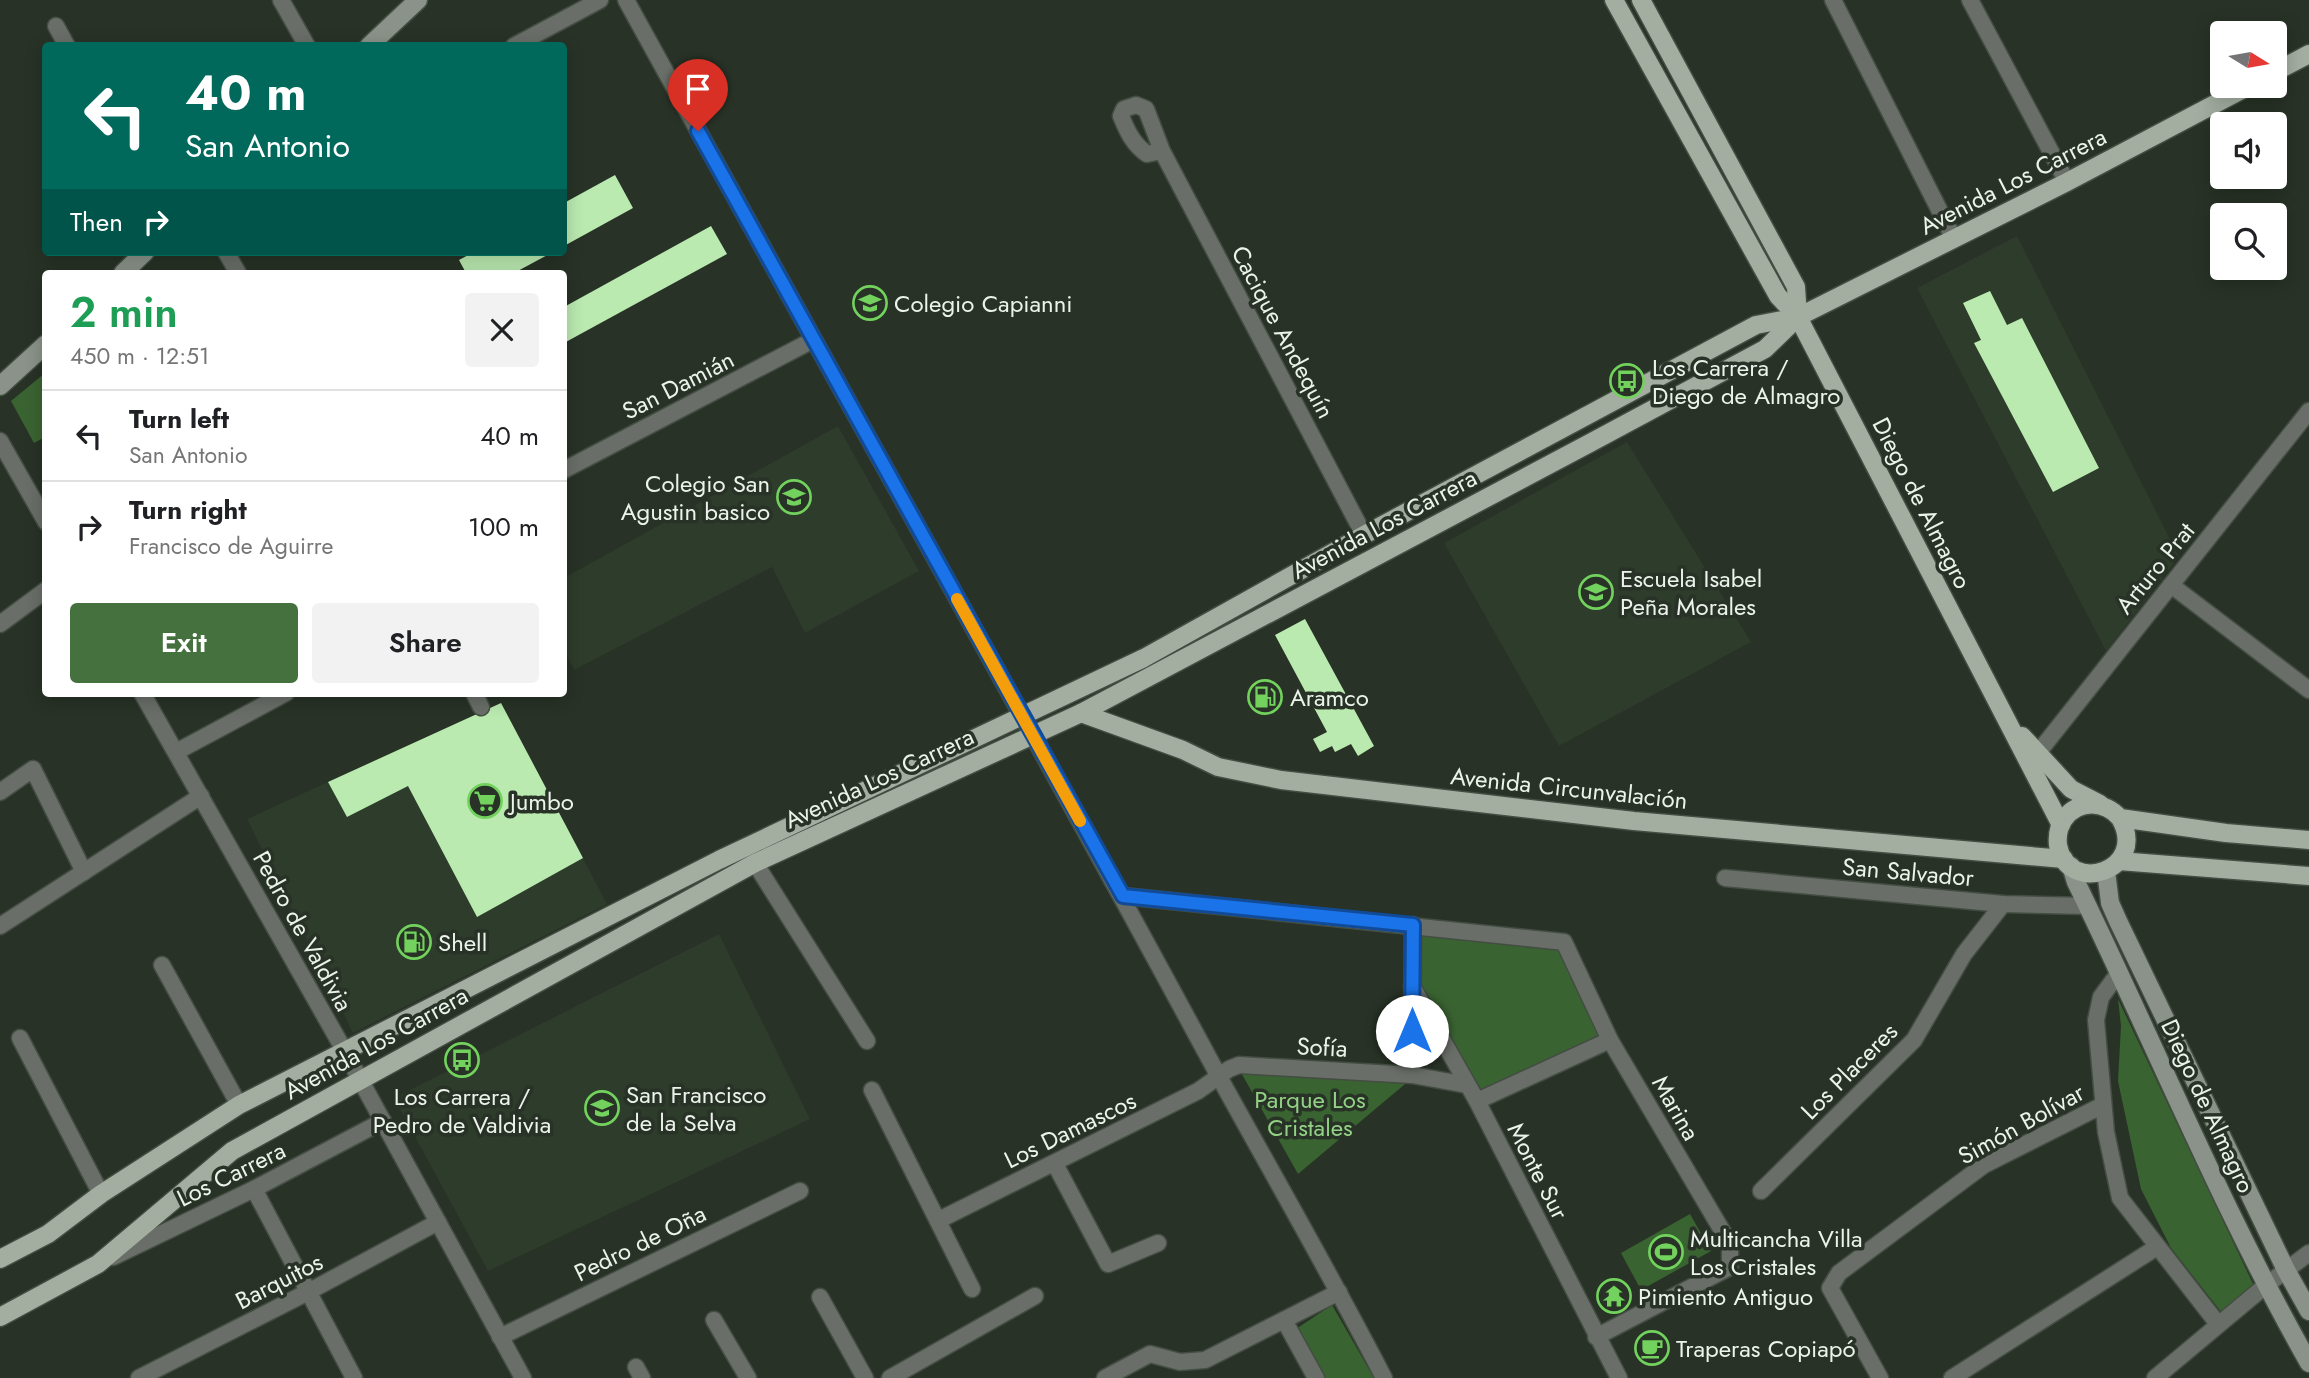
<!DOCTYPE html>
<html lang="en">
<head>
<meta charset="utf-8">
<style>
  :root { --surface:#fff; --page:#f2f2f2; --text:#202124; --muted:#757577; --line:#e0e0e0; --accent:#45713e }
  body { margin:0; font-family:Jost,sans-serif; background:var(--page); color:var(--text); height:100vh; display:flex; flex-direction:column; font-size:26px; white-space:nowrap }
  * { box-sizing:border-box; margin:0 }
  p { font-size:23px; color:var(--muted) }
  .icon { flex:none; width:38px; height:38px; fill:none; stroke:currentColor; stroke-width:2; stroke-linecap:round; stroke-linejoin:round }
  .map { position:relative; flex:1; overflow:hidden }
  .drawer { position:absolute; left:42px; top:270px; width:525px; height:427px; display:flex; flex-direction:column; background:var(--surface); border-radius:7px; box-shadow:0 4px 18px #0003 }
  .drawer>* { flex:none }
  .top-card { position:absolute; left:42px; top:42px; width:525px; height:214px; border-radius:7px; box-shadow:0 4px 18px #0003; background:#00695c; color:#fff; overflow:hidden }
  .needle { width:46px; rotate:101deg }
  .controls { position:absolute; left:2210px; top:21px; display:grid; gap:14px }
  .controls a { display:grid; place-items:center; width:77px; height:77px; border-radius:7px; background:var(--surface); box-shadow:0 4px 18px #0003; font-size:35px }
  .pin { position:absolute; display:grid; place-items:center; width:60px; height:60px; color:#fff; margin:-72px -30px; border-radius:50% 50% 50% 0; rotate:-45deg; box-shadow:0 0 7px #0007 }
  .pin .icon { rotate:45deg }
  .me { position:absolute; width:77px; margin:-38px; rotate:0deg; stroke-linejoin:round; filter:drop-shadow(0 0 5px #0008) }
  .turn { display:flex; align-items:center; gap:24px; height:147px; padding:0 28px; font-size:32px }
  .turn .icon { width:91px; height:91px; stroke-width:2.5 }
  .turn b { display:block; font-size:49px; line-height:60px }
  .then { display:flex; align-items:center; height:66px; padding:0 28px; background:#0003; gap:14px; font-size:26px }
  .round { display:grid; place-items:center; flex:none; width:74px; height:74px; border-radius:7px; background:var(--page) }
  .overview { display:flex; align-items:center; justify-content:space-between; height:119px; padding:0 28px }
  h1 { font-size:42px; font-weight:600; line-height:52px; color:#1e9e55 }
  .action { display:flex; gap:14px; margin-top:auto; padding:14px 28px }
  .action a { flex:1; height:80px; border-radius:7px; background:var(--accent); color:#fff; font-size:28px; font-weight:600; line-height:80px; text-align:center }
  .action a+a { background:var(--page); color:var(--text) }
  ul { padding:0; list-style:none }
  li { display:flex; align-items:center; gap:21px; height:91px; padding:0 28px; border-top:2px solid var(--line) }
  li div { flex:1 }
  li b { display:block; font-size:26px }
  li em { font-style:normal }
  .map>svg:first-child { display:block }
  .built { fill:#2e3c2b }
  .green { fill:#3a6332 }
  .building { fill:#baeab0 }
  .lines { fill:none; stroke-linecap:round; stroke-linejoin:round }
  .street-casing { stroke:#434d42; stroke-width:19 }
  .secondary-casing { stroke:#434d42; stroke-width:21 }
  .primary-casing { stroke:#434d42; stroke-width:21 }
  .street { stroke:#696e68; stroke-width:16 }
  .secondary { stroke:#8a9289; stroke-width:18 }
  .primary { stroke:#a3aea1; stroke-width:18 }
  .route-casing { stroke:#114b97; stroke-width:18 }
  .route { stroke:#1a73e8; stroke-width:12 }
  .slow { stroke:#f59e0b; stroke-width:12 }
  .labels { text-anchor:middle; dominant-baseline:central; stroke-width:7; stroke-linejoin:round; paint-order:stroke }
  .street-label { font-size:24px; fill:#ecf3eb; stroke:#283226 }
  .poi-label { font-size:24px; fill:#ecf3eb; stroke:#283226; text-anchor:start }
  .park-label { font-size:24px; fill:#93d286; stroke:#283226 }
</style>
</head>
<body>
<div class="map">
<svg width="2309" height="1378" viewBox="0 0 2309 1378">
  <rect width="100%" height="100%" fill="#283226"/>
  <!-- built -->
  <g class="built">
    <path d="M2017,236l162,321 -73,94 -189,-363z"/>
    <path d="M838,426l81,145 -114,62 -33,-66 -198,103 -10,-20v-72z"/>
    <path d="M1627,442l124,200 -192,104 -115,-203z"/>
    <path d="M501,703l106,201 -254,129 -106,-214z"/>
    <path d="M719,934l91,185 -322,152 -94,-173z"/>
  </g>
  <!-- green -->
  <g class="green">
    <path d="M45,373v64l-11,6 -23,-42z"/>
    <path d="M1420,930l138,19 43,85 -118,58 -68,-107z"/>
    <path d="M2118,999l136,287 -32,27 -51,-65 -30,-59 -23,-108 3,-55z"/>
    <path d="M1239,1069l172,10 -113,95z"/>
    <path d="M1690,1214l21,37 -70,39 -20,-37z"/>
    <path d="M1332,1305l42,73h-54l-27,-47z"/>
  </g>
  <!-- building -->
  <g class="building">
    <path d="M615,175l18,33 -69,38v-43z"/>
    <path d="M711,226l16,28 -163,89v-36z"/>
    <path d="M474,252h79l-39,21h-48l-7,-13z"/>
    <path d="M1990,291l17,34 15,-7 77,150 -46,24 -79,-149 7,-3 -18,-37z"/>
    <path d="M1305,619l69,127 -16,10 -7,-12 -16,8 -3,-6 -12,6 -7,-13 14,-7 -52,-97z"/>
    <path d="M501,703l82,155 -106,59 -69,-131 -61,31 -19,-35z"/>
  </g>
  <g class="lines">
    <!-- street casing -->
    <g class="street-casing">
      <g id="street">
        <path d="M281,0l26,46"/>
        <path d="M626,0c197,358 397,713 591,1073 56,102 114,202 167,305"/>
        <path d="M1833,0l121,239"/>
        <path d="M1970,0l97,182"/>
        <path d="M56,26l11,20"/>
        <path d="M514,46l86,-46"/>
        <path d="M1162,151l-15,3c-14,-10 -20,-23 -26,-38l3,-7 12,-4 10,4 16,42 202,384"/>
        <path d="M226,252l12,21"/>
        <path d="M0,441l46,81"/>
        <path d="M564,470l249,-130"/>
        <path d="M2171,585l138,105"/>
        <path d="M0,624l46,-34"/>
        <path d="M142,693l202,357 179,328"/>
        <path d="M474,693l7,14"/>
        <path d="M176,752l110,-59"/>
        <path d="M2037,754l272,-343"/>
        <path d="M0,792l33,-23 51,103"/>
        <path d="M755,863l112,178"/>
        <path d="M1725,878l278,26 84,2"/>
        <path d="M1123,896l441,46 46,98 120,204v23l-134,70"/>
        <path d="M0,926l201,-130"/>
        <path d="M162,965l77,140"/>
        <path d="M2118,974l-17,23 -5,23 10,112 14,66 98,126"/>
        <path d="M1412,986l65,115 142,277"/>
        <path d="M20,1038l81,156"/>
        <path d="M1412,1075l1,-150"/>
        <path d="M872,1090l100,199"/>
        <path d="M1477,1101l133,-61"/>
        <path d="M1055,1164l53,100 50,-21"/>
        <path d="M254,1189l100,189"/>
        <path d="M1761,1191l153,-151 50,-86 39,-50"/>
        <path d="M939,1220l259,-129 31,-22 10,-4 173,10 55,10"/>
        <path d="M113,1257l141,-68 129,-68"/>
        <path d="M820,1297l45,81"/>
        <path d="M714,1320l34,58"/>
        <path d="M1284,1320l32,58"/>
        <path d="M500,1337l300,-146"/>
        <path d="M636,1367l6,11"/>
        <path d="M139,1378l169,-86 130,-70"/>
        <path d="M890,1378l145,-82"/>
        <path d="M1105,1378l45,-24 30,8 25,-2 134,-68"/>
        <path d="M1880,1378l-50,-90 9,-15 145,-108 119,-60"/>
        <path d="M1952,1378l205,-131"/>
        <path d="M2155,1378l110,-92 44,-33"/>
      </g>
    </g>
    <!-- secondary casing -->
    <g class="secondary-casing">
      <g id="secondary">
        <path d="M369,46l49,-46"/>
        <path d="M123,273l22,-21"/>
        <path d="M0,386l46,-42"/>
        <path d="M2071,866l5,16c78,160 145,326 233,481"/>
        <path d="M2106,871l4,32 8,18 168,349 23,41"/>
      </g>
    </g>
    <!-- primary casing -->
    <g class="primary-casing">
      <g id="primary">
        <path d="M1614,0l164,296 20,21 263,508"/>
        <path d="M1641,0l155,287 2,30"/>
        <path d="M2275,72l34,-18"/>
        <path d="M1081,713l102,37 35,17 63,13 353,41 430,38"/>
        <path d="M2022,736l49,53 29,15"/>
        <path d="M2120,818c30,53 -53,79 -62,27 -1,-9 1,-19 6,-26 15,-20 41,-18 56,-1l106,15 83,7"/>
        <path d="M2119,861l190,15"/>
        <path d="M0,1259l48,-25 53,-40 138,-89 480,-245 425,-202 220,-123 392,-210 42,-8 269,-135 182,-96"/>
        <path d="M0,1317l98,-53 134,-113 523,-288 326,-150 509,-270 175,-94 33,-32"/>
      </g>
    </g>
    <!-- street -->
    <use href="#street" class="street"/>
    <!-- secondary -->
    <use href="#secondary" class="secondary"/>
    <!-- primary -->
    <use href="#primary" class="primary"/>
  </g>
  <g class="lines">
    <!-- route casing -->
    <g class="route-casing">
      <path id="route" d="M698,131l425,765 290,29 -1,106"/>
    </g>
    <!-- route -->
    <use href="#route" class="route"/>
    <!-- slow -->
    <path class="slow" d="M957,599l123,222"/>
  </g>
  <!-- icons -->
  <defs>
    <g id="school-ring" transform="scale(1.75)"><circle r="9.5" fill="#283226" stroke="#72d25d" stroke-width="1.5"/><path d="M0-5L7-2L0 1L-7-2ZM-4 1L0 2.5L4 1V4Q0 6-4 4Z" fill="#72d25d"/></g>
    <g id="bus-ring" transform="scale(1.75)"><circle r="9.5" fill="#283226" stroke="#72d25d" stroke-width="1.5"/><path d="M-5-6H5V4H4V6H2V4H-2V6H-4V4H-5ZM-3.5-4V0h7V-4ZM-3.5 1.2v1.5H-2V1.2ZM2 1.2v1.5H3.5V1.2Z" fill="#72d25d"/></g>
    <g id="fuel-ring" transform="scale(1.75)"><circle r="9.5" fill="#283226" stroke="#72d25d" stroke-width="1.5"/><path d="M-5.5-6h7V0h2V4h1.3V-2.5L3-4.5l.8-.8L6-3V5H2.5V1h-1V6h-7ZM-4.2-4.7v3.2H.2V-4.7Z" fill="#72d25d"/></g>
    <g id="supermarket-ring" transform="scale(1.75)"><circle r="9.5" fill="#283226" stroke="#72d25d" stroke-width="1.5"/><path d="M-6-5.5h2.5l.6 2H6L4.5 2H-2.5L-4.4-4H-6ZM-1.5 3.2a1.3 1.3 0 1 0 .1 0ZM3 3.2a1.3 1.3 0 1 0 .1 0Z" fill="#72d25d"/></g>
    <g id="stadium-ring" transform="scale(1.75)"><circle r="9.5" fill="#283226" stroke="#72d25d" stroke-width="1.5"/><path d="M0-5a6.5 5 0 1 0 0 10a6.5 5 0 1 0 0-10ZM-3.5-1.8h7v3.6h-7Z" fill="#72d25d"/></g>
    <g id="temple-ring" transform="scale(1.75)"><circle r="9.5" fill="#283226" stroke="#72d25d" stroke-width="1.5"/><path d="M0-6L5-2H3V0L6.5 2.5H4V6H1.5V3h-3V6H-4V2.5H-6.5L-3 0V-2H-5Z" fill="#72d25d"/></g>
    <g id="cafe-ring" transform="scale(1.75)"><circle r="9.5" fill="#283226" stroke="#72d25d" stroke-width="1.5"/><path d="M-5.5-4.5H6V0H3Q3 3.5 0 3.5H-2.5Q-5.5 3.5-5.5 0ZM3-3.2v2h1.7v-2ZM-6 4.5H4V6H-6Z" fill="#72d25d"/></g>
  </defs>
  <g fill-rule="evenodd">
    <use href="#school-ring" x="870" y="303"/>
    <use href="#bus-ring" x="1627" y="381"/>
    <use href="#school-ring" x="794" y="497"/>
    <use href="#school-ring" x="1596" y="592"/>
    <use href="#fuel-ring" x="1265" y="697"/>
    <use href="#supermarket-ring" x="485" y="801"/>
    <use href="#fuel-ring" x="414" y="942"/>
    <use href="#bus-ring" x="462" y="1060"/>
    <use href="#school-ring" x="602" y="1108"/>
    <use href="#stadium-ring" x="1666" y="1252"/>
    <use href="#temple-ring" x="1614" y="1296"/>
    <use href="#cafe-ring" x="1652" y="1348"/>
  </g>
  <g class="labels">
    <!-- street labels -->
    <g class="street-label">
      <text transform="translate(2013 181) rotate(-27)">Avenida Los Carrera</text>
      <text transform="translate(1283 332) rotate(62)">Cacique Andequín</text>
      <text transform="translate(678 385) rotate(-27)">San Damián</text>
      <text transform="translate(1922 503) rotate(63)">Diego de Almagro</text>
      <text transform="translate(1384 524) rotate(-28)">Avenida Los Carrera</text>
      <text transform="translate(2155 568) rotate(-51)">Arturo Prat</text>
      <text transform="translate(879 778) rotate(-25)">Avenida Los Carrera</text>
      <text transform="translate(1569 788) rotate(6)">Avenida Circunvalación</text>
      <text transform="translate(1908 872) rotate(5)">San Salvador</text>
      <text transform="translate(303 931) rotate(61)">Pedro de Valdivia</text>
      <text transform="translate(376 1043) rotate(-29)">Avenida Los Carrera</text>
      <text transform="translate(1322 1047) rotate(3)">Sofía</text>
      <text transform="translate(1849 1071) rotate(-45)">Los Placeres</text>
      <text transform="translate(2208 1106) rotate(65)">Diego de Almagro</text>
      <text transform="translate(1676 1108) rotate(60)">Marina</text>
      <text transform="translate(2021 1124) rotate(-29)">Simón Bolívar</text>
      <text transform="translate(1070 1130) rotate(-26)">Los Damascos</text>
      <text transform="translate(1538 1171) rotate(63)">Monte Sur</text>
      <text transform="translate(231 1174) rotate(-26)">Los Carrera</text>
      <text transform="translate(640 1243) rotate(-26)">Pedro de Oña</text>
      <text transform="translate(279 1281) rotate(-27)">Barquitos</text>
    </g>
    <!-- poi labels -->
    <g class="poi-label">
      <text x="894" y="303">Colegio Capianni</text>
      <text x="1652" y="367">Los Carrera /<tspan x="1652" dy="28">Diego de Almagro</tspan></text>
      <text x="770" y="483" text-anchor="end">Colegio San<tspan x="770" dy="28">Agustin basico</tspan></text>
      <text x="1620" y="578">Escuela Isabel<tspan x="1620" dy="28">Peña Morales</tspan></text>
      <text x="1290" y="697">Aramco</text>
      <text x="510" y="801">Jumbo</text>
      <text x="438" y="942">Shell</text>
      <text x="626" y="1094">San Francisco<tspan x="626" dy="28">de la Selva</tspan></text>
      <text x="462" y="1096" text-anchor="middle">Los Carrera /<tspan x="462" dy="28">Pedro de Valdivia</tspan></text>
      <text x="1690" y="1238">Multicancha Villa<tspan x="1690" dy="28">Los Cristales</tspan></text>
      <text x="1638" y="1296">Pimiento Antiguo</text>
      <text x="1676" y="1348">Traperas Copiapó</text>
    </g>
    <!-- park labels -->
    <g class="park-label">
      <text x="1310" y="1099">Parque Los<tspan x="1310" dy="28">Cristales</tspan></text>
    </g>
  </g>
</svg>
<div class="controls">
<a><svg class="needle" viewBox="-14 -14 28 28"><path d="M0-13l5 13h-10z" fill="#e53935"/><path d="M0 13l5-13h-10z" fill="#757577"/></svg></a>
<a><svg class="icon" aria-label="sound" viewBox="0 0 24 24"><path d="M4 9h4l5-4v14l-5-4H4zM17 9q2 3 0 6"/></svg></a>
<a><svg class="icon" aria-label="search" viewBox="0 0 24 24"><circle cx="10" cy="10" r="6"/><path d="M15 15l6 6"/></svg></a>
</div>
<div class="pin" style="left:698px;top:131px;background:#d93025"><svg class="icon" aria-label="arrive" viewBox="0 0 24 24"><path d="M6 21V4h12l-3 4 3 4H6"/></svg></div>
<svg class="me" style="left:1412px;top:1031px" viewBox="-20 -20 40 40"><circle r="19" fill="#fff"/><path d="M0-13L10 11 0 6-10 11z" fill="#1a73e8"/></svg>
<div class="top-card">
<div class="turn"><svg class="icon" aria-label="left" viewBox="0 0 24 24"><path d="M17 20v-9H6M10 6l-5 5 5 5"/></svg><div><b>40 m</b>San Antonio</div></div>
<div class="then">Then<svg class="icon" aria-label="right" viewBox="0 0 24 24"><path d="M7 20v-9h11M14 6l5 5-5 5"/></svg></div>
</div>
<section class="drawer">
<div class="overview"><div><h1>2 min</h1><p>450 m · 12:51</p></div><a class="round"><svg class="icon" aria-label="close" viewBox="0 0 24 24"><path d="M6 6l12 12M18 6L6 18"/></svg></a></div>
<ul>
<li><svg class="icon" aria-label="left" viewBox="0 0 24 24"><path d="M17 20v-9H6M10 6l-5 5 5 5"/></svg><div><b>Turn left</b><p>San Antonio</p></div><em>40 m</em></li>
<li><svg class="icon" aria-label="right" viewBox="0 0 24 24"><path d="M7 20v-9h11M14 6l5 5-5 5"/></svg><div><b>Turn right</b><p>Francisco de Aguirre</p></div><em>100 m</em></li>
</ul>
<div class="action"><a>Exit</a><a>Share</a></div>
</section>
</div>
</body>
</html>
